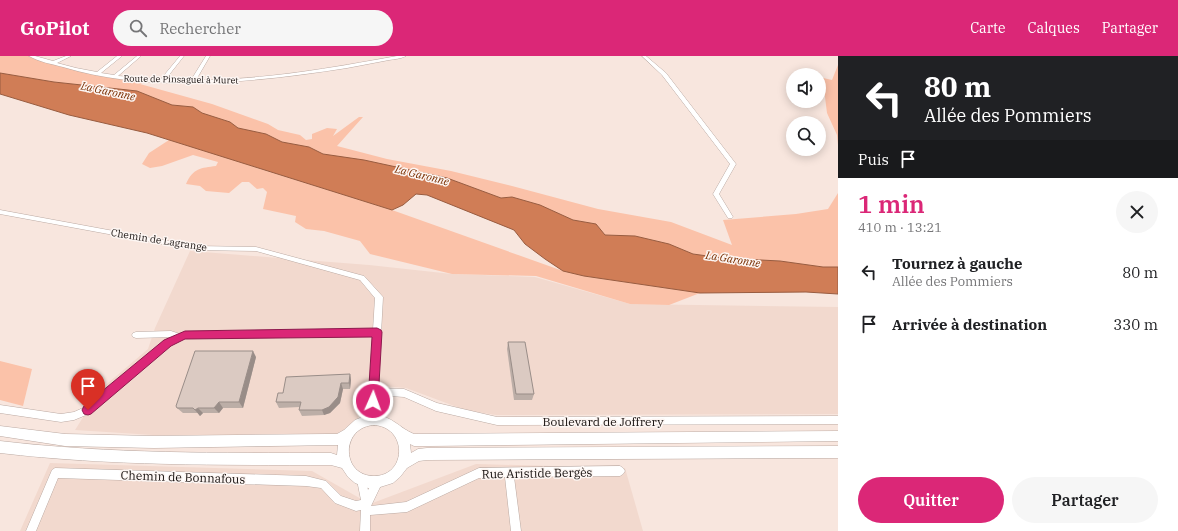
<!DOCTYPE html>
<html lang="fr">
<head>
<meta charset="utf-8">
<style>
  :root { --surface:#fff; --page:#f6f6f6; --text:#202124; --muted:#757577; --accent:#db2777 }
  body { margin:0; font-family:"IBM Plex Serif",serif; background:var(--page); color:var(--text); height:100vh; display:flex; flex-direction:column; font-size:15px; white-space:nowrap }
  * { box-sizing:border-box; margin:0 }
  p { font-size:13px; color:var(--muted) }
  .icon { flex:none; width:22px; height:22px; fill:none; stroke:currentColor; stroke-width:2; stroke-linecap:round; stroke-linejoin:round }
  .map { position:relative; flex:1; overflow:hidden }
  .details { display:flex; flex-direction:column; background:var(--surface); width:340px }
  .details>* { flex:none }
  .hud { background:#202124; color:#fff; overflow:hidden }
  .tools { position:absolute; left:786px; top:12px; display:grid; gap:8px }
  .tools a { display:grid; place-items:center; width:40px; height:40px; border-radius:50%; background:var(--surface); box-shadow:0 2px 10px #0003; font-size:20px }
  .pin { position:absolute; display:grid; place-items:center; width:34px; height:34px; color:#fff; margin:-41px -17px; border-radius:50% 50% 50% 0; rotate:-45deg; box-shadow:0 0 4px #0007 }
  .pin .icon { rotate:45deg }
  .me { position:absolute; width:44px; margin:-22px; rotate:2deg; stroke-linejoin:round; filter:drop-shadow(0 0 3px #0008) }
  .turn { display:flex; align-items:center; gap:14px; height:84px; padding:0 20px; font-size:18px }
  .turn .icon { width:52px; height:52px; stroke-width:2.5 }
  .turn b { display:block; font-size:28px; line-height:34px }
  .then { display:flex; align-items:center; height:38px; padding:0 20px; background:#0003; gap:8px; font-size:15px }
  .round { display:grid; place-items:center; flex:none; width:42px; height:42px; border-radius:21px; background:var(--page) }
  .summary { display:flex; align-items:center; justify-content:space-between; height:68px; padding:0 20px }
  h1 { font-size:24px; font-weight:600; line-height:30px; color:var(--accent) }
  .cta { display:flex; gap:8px; margin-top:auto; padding:8px 20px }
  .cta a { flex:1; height:46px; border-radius:24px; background:var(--accent); color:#fff; font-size:16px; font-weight:600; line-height:46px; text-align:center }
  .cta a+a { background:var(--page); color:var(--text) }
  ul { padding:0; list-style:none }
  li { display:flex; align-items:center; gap:12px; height:52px; padding:0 20px }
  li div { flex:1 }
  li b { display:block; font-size:15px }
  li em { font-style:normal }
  header { display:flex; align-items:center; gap:24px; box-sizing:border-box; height:56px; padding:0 20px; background:var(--accent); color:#fff }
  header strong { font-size:19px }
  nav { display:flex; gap:22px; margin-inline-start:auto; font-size:14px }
  .search { width:280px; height:36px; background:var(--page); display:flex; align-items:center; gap:10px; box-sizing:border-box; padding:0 14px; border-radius:22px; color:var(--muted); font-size:15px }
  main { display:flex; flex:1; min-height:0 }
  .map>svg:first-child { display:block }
  .built { fill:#f2d9ce }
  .green { fill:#fbc2a9 }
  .water { fill:#d07d56; stroke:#985c40 }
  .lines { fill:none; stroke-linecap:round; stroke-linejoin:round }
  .minor-casing { stroke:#bbaaa3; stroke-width:1 }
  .major-casing { stroke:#bbaaa3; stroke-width:1 }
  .minor { fill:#fff; fill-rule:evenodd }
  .major { fill:#fff; fill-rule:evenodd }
  .wall { fill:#bcaea7 }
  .shaded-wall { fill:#998d88 }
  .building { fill:#dbcac2; stroke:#998d88 }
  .route { fill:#db2777; stroke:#8e194d }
  .labels { text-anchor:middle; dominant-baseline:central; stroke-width:3; stroke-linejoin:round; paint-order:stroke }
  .far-street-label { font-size:9px; fill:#16100e; stroke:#fdf6f3 }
  .street-label { font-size:10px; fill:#16100e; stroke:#fdf6f3 }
  .water-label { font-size:11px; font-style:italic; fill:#792e00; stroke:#fdf6f3 }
  .near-street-label { font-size:12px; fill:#16100e; stroke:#fdf6f3 }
</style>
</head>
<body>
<header>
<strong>GoPilot</strong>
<div class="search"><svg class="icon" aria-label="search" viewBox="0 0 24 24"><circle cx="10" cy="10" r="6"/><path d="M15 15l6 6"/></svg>Rechercher</div>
<nav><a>Carte</a><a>Calques</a><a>Partager</a></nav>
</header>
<main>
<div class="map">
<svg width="838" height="475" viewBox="0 0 838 475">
  <rect width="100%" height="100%" fill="#f8e6de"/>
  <!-- built -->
  <g class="built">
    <path d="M190,195l179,14 83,9 83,3 95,27 208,3v107l-342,1 -31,-5 -59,-22 -35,-3 -5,20 -9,14 -18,15 -136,2 -50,-1 -78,-5 26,-41 47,-40 7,-21z"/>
    <path d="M50,407l262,8 58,33 106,-40 149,4 18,63h-623z"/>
  </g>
  <!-- green -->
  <g class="green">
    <path d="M0,0h31l14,5 59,15 47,4 -11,4 72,20 56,20 10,6 22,5 6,5 6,-1v-5l15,-6 10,1 -4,7 26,-19h4l-26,29 50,13 64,12 61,15 86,23 73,13 61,23 -9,-25 73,-6 32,-5 10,-16v74h-15l-43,-6 -58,-3 -29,-4 -24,-10 -34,-8 -30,-1 -9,-11 -23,-4 -33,-15 -28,-8 -11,1 -54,-20 -124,-24 -14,-7 -27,-5 -16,-8 -28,-6 -8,-6 -28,-9 -9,-6 -21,-2 -35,-14 -83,-9 -54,-9z"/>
    <path d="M838,9v80l-1,-10 -10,-22 -3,-24 -5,-12 13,3z"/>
    <path d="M169,84l42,12 49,17 132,41 171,61 21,5 116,17 -31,12 -39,-1 -94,-28 -84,-2 -82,-20 -10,-13 -36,-10 -18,-2 -11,-7 1,-6 -33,-7 4,-17 -4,-4 -6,1 -8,-7h-7l-13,11 -23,-2 -6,-5 -14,-2c7,-16 15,-16 30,-18l2,-4 -25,-7 -31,11 -12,2 -8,-4 7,-11z"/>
    <path d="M0,305l32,8 -9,37 -23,-6z"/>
  </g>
  <!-- water -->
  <path class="water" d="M0,17l54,9 83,9 35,14 21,2 9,6 28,9 8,6 28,6 16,8 27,5 14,7 41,6 83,18 54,20 11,-1 28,8 33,15 23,4 9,11 30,1 34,8 24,10 29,4 58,3 43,6h15v27l-32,-2 -106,1 -116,-17 -21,-5 -18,-12 -20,-15 -11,-14 -87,-35 -11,-1 -13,11 -11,5 -245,-77 -78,-18 -69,-21z"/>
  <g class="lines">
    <!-- minor casing -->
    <g class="minor-casing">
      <g id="minor">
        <path d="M29,0h6l18,5 13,-5h5l-14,7 19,5 21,4 20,-16h5l-21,17 13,2 23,-19h4l-23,20 43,3 19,-23h4l-19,24h26l15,-24h4l-14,24c68,0 135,-12 201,-24h9c-5,3 -12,3 -17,4 -14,3 -28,5 -42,8 -90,14 -196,26 -284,-1 -11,-3 -24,-5 -34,-11z"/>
        <path d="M642,0h4l20,17 70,91 -17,30 14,23 -1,1h-4l-15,-24 17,-30 -68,-89z"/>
        <path d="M0,154l195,36 61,1 108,29 19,21 -5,91 26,1 33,14 60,14 341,-1v8l-341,1 -61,-14 -32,-14 -27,-2v6l8,19 -1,3 -3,1 -3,-1 -5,-13 -7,15 -3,1 -3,-1 -1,-3 10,-21 4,-65 -187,2 -16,7 -79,68 -17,7 -13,2 -61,-9v-8l61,9 13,-2 11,-5 79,-66 8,-4 -36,1 -3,-1 -1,-2 1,-2 3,-1 35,-1 9,3 5,-2 188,-2 2,-32 -15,-18 -104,-29 -61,-1 -195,-36z"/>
        <path d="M620,410l3,2 2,3 -2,3 -3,2 -106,1 7,54h-10l-6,-54 -26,1 -72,34 -37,3v16h-10l1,-21 -5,1 -21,-8 -14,-15 -15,-2 -248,-8 -22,53h-10l26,-61 3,-2 251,8 20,5 15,15 15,5 5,-1 -4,-20 2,-3 3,-2 3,2 3,13 7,-12 3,-2 3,2 2,3 -12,25 35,-4 73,-34z"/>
      </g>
    </g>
    <!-- major casing -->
    <g class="major-casing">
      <path id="major" d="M374,359c19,1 25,13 40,19l424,-3v10l-408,5h-16l-4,-2 1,9 7,-4 9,-1 411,-2v12l-411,2 -8,1 -12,7 -7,9 -7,6 -16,5h-9l-13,-5 -7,-6 -6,-9 -11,-3c-111,0 -221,1 -331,-12v-12c110,13 220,12 331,12l6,2 1,-10 -184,3 -89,-2 -65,-10v-10l65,8 89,2 173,-2h10l7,-4 11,-10 10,-4zM374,369c34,2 33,51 0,51 -33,0 -34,-49 0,-51z"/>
    </g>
    <!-- minor -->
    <use href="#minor" class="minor"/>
    <!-- major -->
    <use href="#major" class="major"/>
  </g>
  <!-- wall -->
  <g class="wall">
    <path d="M508,286l26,52 -2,6h-18l-7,-51z"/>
    <path d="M256,301l-13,51h-20l-4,5h-16l-3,3 -2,-3h-15l-6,-5z"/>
    <path d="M350,318l1,6 -1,9h-7l-3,14 -10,10 -6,2 -22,1 -3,-6 1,-3 -21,1 -3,-6 7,-9z"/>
  </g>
  <!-- shaded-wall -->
  <g class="shaded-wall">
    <path d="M253,295l3,6 -13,51 -4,-6z"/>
    <path d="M350,318l1,6 -1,9 -1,-6z"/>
    <path d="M341,327l2,6 -3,14 -10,10 -6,2 -2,-5z"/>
    <path d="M219,346l4,6 -4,5 -5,-5z"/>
    <path d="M198,352l5,5 -3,3 -5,-6z"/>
  </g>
  <!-- building -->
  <g class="building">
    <path d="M508,286h17l9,52h-18z"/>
    <path d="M195,295h58l-14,51h-20l-5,6h-16l-3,2 -2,-2h-16l-1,-2z"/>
    <path d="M350,318l-1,9h-8l-3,14 -9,10 -7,3h-23l2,-8h-25l2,-9h5l3,-16z"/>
  </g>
  <!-- route -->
  <path class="route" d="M377,272l4,2 1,2 -4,69 -1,3 -4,2 -4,-2 -1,-3 4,-64 -187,2 -14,7 -80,68 -3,1 -4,-1 -2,-4 2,-4 80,-66 21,-9z"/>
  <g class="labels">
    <!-- far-street labels -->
    <g class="far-street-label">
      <text transform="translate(181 23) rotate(1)">Route de Pinsaguel à Muret</text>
    </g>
    <!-- street labels -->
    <g class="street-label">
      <text transform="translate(159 184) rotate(9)">Chemin de Lagrange</text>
    </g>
    <!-- water labels -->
    <g class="water-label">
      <text transform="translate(108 35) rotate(12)">La Garonne</text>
      <text transform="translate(422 119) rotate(14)">La Garonne</text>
      <text transform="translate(733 203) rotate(9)">La Garonne</text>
    </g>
    <!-- near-street labels -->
    <g class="near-street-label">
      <text x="603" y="365">Boulevard de Joffrery</text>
      <text transform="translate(537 417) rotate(-1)">Rue Aristide Bergès</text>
      <text transform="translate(183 421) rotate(2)">Chemin de Bonnafous</text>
    </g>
  </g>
</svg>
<div class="tools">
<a><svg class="icon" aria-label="sound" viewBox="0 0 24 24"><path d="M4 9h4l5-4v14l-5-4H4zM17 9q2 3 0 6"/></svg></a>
<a><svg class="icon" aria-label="search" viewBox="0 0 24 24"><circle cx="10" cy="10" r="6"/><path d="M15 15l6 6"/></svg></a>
</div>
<div class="pin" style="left:88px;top:354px;background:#d93025"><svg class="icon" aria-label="arrive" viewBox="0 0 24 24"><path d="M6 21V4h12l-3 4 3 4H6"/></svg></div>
<svg class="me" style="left:373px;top:345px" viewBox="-20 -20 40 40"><circle r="17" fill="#db2777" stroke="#fff" stroke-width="3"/><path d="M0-11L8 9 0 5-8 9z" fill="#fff"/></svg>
</div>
<section class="details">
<div class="hud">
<div class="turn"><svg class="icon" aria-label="left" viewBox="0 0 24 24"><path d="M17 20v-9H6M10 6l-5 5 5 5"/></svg><div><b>80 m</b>Allée des Pommiers</div></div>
<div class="then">Puis<svg class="icon" aria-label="arrive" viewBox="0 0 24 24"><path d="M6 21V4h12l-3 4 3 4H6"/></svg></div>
</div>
<div class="summary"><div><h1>1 min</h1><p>410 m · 13:21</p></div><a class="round"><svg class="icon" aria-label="close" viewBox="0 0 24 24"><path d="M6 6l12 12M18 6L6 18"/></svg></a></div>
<ul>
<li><svg class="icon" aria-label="left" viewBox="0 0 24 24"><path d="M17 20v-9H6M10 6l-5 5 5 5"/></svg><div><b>Tournez à gauche</b><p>Allée des Pommiers</p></div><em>80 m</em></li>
<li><svg class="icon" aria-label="arrive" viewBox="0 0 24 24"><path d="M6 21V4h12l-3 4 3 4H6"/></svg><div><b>Arrivée à destination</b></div><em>330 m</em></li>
</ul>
<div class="cta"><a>Quitter</a><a>Partager</a></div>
</section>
</main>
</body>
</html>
